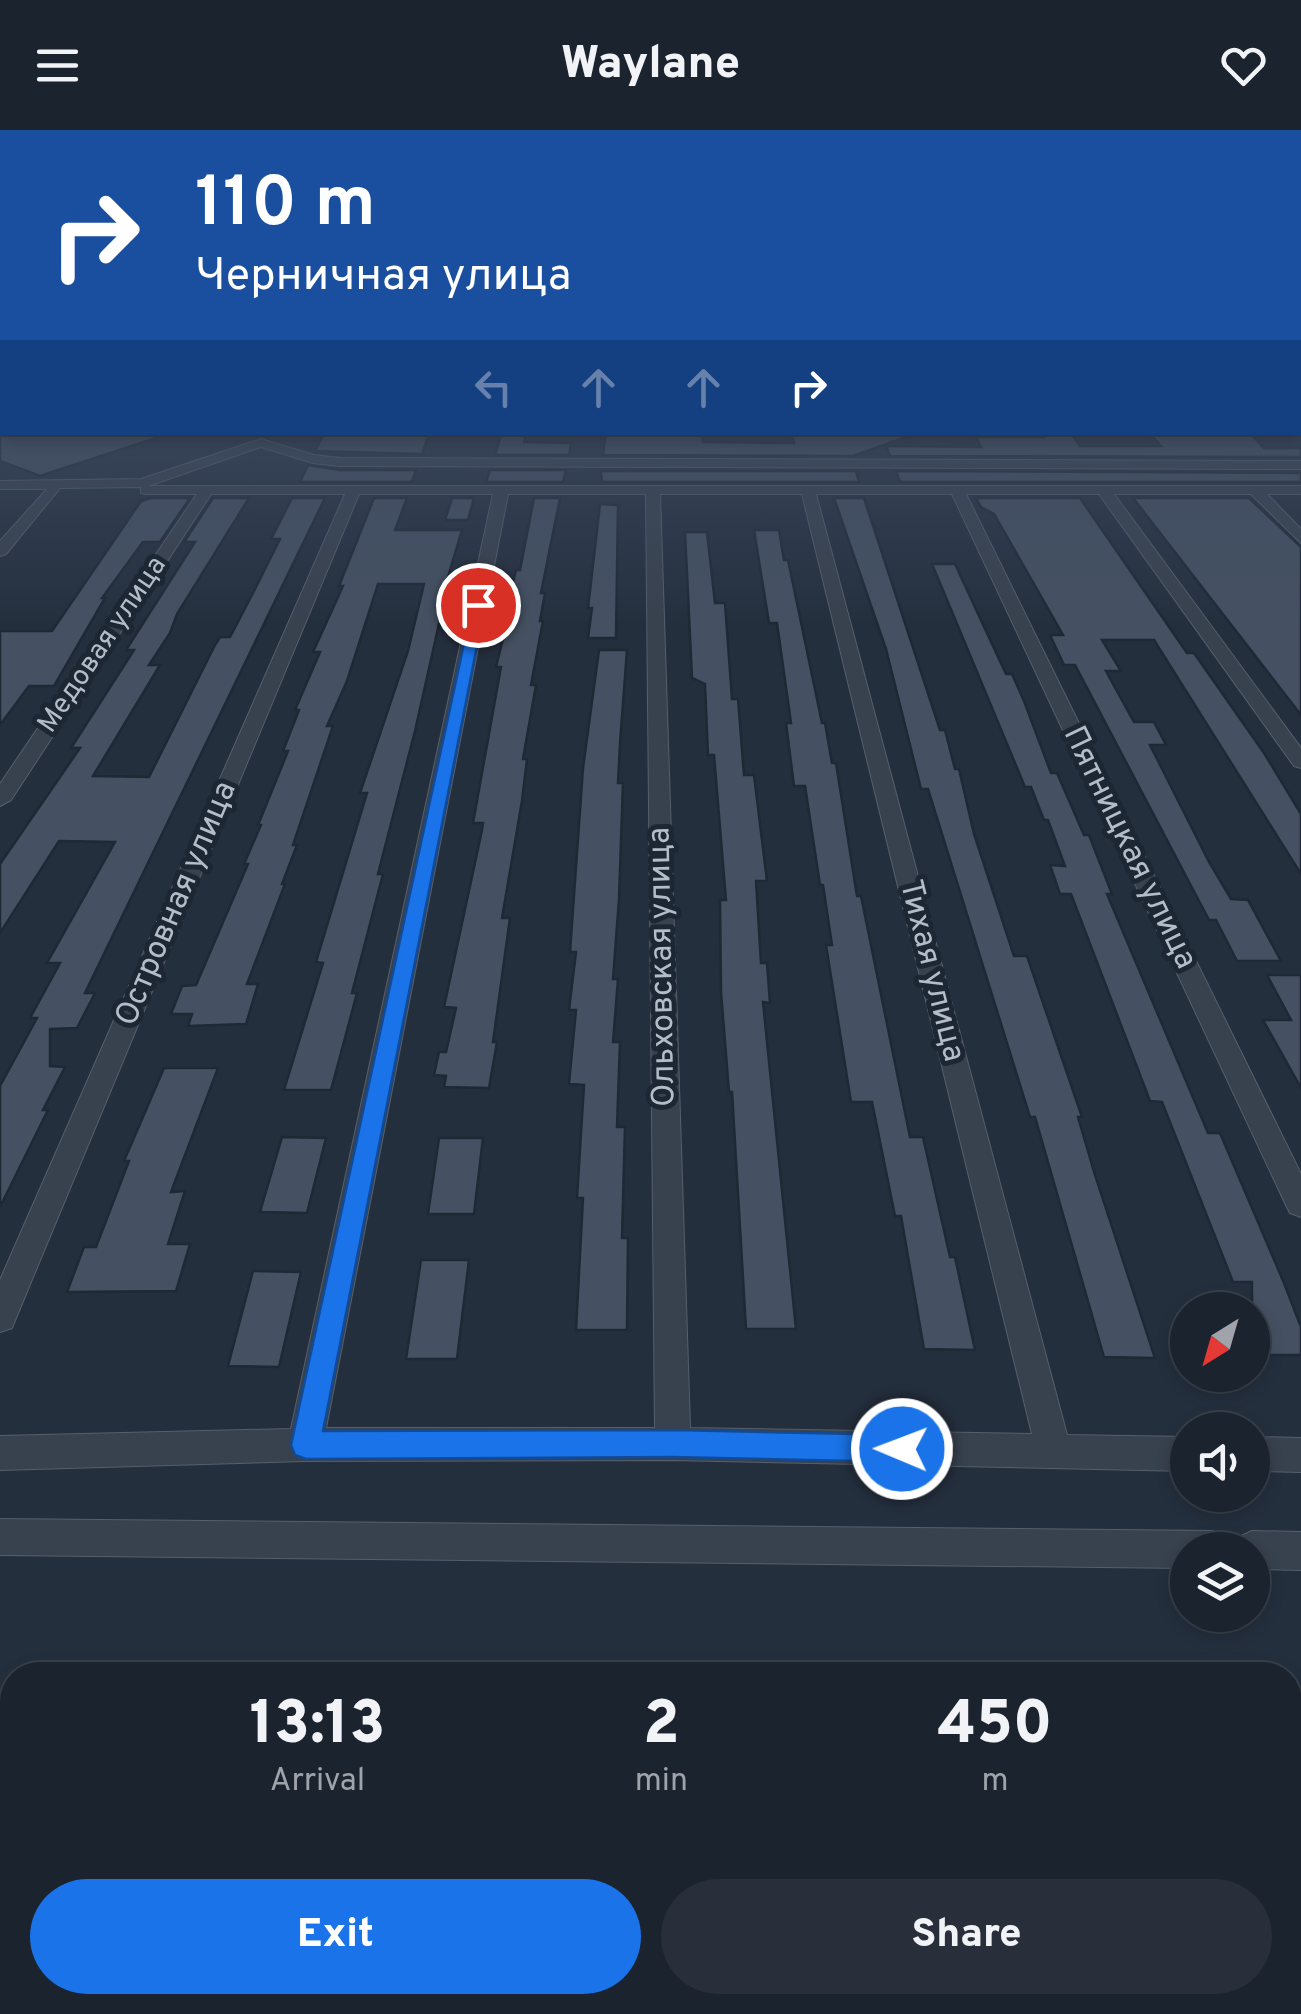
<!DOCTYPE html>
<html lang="en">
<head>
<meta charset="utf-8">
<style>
  :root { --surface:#1b232e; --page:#282f3a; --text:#f1f3f6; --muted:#a0a4aa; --line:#39404a; --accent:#1a73e8 }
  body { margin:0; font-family:Overpass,sans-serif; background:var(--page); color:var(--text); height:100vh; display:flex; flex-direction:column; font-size:38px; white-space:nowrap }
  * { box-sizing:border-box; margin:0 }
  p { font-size:32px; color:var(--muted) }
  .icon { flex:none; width:55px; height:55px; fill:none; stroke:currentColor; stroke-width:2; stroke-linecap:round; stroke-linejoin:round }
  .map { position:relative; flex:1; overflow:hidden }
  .panel { position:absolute; left:0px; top:1532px; width:1302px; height:352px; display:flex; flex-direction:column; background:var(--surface); border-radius:40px 40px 0 0; box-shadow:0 5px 15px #0003,0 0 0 2px var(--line) }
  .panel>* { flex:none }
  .guide { position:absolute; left:0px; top:0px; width:1302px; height:305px; box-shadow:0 5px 15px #0003,0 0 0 2px var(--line); background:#1a4fa0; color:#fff; overflow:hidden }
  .needle { width:65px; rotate:217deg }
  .fabs { position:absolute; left:1170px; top:1162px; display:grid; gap:20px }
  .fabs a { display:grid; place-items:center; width:100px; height:100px; border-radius:50%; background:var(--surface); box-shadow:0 5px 15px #0003,0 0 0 2px var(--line); font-size:50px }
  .pin { position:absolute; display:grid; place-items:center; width:85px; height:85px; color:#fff; margin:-42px; border:5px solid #fff; border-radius:50%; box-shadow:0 2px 10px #0007 }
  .me { position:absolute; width:110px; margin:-55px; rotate:271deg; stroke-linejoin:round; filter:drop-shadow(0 0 8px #0008) }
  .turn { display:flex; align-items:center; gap:35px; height:210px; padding:0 30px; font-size:45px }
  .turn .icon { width:130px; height:130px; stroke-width:2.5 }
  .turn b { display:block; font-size:70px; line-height:85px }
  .lanes { display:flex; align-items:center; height:95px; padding:0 30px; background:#0003; justify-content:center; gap:50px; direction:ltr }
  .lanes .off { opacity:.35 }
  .eta { display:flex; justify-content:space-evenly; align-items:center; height:170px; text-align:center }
  .eta b { font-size:60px; font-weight:800; line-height:70px }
  .action { display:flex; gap:20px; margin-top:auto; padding:20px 30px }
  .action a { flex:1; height:115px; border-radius:60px; background:var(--accent); color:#fff; font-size:40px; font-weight:800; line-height:115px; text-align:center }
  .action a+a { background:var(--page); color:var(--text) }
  header { display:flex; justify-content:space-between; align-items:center; height:130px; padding:0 30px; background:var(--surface); font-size:45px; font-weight:800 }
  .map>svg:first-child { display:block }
  .building { fill:#455162; stroke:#1f2835; stroke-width:2.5 }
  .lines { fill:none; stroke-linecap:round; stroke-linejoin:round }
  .minor-casing { stroke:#565f6c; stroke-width:2 }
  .minor { fill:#38414e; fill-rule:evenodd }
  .route { fill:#1a73e8; stroke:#114b97; stroke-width:2.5 }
  .labels { text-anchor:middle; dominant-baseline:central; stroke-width:10; stroke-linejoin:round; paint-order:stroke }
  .far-street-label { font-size:28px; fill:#b4bcc9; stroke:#1d2633 }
  .street-label { font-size:32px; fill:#b4bcc9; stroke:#1d2633 }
</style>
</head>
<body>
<header><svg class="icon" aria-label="menu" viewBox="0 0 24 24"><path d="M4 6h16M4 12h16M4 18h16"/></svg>Waylane<svg class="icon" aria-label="heart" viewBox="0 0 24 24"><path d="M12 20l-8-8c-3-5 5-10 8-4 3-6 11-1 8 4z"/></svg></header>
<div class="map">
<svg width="1301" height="1884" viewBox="0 0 1301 1884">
  <rect width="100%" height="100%" fill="#242f3e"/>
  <!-- building -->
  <g class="building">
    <path d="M0,302h158l1,5 -119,39 -40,-15z"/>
    <path d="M325,302h105l-8,22 -107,-3z"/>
    <path d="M502,302h24l-2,10 47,1 -2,12h-74z"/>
    <path d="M606,302h96l1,10 91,1 -3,-11 117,1 1,3 -56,20 -250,-1z"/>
    <path d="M1041,302h29l10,14h81l-10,-11h101l12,13h37v9l-411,-1 -4,-10 95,1 -5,-10h68z"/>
    <path d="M308,335l32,5h76l-4,12h-112z"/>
    <path d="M490,340h76l-3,12h-77z"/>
    <path d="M601,341h255l3,11h-257z"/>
    <path d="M896,341l405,2v9h-401z"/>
    <path d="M151,368h39l-30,44h-17l-41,56h3l-51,88h-25l-29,39v-94h52l89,-130z"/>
    <path d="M213,368h36l-72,116 -7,19 -21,32h11l-67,111 56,1 66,-132 5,-8h10l24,-46 26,-52h-9l21,-41h33l-240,495h10l-18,35 -27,1v37l15,1 -22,43h5l-48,97v-121l37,-68h-7l30,-55h-13l68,-121 -56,-1 -59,92v-69l80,-116h-9l63,-98h-8l69,-108h-11z"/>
    <path d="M374,368h33l-12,32h67l-20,67h3l-30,134 -37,143h5l-31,119h5l-26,97h-47l39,-127 -7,-1 51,-169h-7l48,-142 16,-67h-46l-31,97 -20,45h6l-40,119h4l-15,39h3l-38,100h11l-12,40 -58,2 4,-12h-21l11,-28 14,-1 52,-121h-4l17,-39h-3l30,-74h-5l16,-41h-4l25,-58h-7l30,-66h-4z"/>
    <path d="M452,368h22l-6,22h-23z"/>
    <path d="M534,368h26l-19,95h4l-5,28h3l-12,64h5l-13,74h4l-5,42 -20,117h8l-17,124h4l-8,46 -45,-1 2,-11 -12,-1 5,-23h7l10,-44 -12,-1 38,-177 1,-7h-10l28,-156h-5l15,-61h-4l9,-36h4z"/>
    <path d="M834,368h30l76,232h5l10,39h4l15,65 40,122h13l55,161h-4l17,58 60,183 -51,-1 -69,-240h-5l-102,-328h-7l-35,-140z"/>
    <path d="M976,368h104l107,155h7l70,100 37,61v60l-147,-234h-52l19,31h-15l28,51h20l12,23h-16l59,117 22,37 17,1 33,61h-44l-21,-41h-7l-134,-255h-11l-14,-30h13l-69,-121 -13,-7z"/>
    <path d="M1133,368h116l52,49v168z"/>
    <path d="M600,374l18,1 -2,133h-28l4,-30h-4z"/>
    <path d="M754,400h25l5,30h4l34,163h3l7,40h4l21,133h4l49,241h13l27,120h5l20,93 -51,-1 -23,-133h-6l-23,-114h-21l-25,-157h6l-9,-60h-3l-15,-99h-11l-8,-63h5l-14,-100h-8z"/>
    <path d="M685,402h22l8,71h10l7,96h6l6,76h10l13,106h-11l5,82h6l3,40 -7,-1 33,327h-50l-14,-237h-3l-8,-100 -1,-92h6l-12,-145h-6l-3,-71 -13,-6z"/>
    <path d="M932,434h23l51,110h6l12,27 27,72h6l27,62h5l23,59h-5l101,239h12l64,150 17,44v28h-42l-7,-18v-55h-19l-71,-180 -12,-1 -79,-207h-11l-10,-29 15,1 -17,-46h-4l-13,-33h-6z"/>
    <path d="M599,520h28l-7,93 -2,40h5l-4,116 -6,80h5l-5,63h7l-3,85h8l-3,111h6l-1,92h-51l7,-132h-6l7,-113 -15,-1 7,-74h-7l7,-58h-6l13,-184z"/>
    <path d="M1267,845h34v113l-38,-68h28z"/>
    <path d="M164,938h54l-47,124 14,-1 -17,53h22l-14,47 -109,1 17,-45h12l33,-86h-5z"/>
    <path d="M282,1007l44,1 -19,75 -47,-1z"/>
    <path d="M439,1008h44l-9,76h-46z"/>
    <path d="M421,1130h48l-12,99h-51z"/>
    <path d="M253,1141l48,1 -22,95 -51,-1z"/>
  </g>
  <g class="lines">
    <!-- minor casing -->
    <g class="minor-casing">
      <g id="minor">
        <rect x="0" y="230" width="2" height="6"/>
        <path d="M2,252v8l-2,1v-8z"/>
        <rect x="1300" y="253" width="1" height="8"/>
        <path d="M261,309l53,16 26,3 961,3v8l-961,-3 -27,-3 -52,-16 -113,39h1153v8h-34l34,35v14l-50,-49h-137l187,254v20l-7,-2 -195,-272h-133l335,680v43l-11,-4 -4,-8 -334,-711h-136l251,941 121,2v34l-515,-11 -368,1 -305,9v-34l291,-7 202,-935h-134l-343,824 -4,10 -12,4v-52l345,-786h-134l-200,306 -11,6v-22l197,-290h-51l-5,-1v-6l-81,1 -54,66 -6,2v-15l47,-52h-47v-8l141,-2zM508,364h138l9,934h-329zM660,364h142l230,940 -342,-6z"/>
        <path d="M1252,1307l49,1v34l-49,-1z"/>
        <path d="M0,1389l1213,12 13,6 6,13h-44v18l-1188,-13z"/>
        <path d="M1252,1401l49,1v38l-49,-1v-19h-19l6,-13z"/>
        <rect x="1290" y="1795" width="11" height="46"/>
        <path d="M0,1809l12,1v47h-12z"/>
        <path d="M58,1872h48l-3,12h-48z"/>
        <rect x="635" y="1872" width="48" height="12"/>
      </g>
    </g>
    <!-- minor -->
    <use href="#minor" class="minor"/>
  </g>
  <!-- sky -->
  <linearGradient id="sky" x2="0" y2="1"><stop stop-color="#141a22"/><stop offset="0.47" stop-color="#3f4d63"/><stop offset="1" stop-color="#3f4d63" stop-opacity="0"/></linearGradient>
  <rect width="1301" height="494" fill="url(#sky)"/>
  <!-- route -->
  <path class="route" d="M473,472l12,3 -162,826 350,-1 229,5 10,4 5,10 -5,9 -10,4 -229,-5 -367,2 -11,-4 -4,-10z"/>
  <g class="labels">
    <!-- far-street labels -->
    <g class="far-street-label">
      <text transform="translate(103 515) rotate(-56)">Медовая улица</text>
    </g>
    <!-- street labels -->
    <g class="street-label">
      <text transform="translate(1129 718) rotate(64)">Пятницкая улица</text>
      <text transform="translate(177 774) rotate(-67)">Островная улица</text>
      <text transform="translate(663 837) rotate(-91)">Ольховская улица</text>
      <text transform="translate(931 841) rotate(76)">Тихая улица</text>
    </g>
  </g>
</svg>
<div class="fabs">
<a><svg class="needle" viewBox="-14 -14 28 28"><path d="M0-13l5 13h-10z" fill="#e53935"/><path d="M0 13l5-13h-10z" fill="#a0a4aa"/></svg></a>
<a><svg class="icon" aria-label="sound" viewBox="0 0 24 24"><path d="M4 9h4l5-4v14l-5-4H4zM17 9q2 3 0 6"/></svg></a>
<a><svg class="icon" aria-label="layers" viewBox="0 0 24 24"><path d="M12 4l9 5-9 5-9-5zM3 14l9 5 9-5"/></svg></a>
</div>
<div class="pin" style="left:478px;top:475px;background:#d93025"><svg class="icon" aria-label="arrive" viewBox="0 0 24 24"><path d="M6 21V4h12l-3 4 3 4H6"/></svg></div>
<svg class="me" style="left:902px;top:1319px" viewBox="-20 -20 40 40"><circle r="17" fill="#1a73e8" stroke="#fff" stroke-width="3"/><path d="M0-11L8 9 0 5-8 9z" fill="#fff"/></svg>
<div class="guide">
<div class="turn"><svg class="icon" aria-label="right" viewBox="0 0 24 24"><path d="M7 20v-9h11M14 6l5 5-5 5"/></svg><div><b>110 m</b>Черничная улица</div></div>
<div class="lanes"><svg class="icon off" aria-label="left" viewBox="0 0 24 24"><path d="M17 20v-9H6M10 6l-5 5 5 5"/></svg><svg class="icon off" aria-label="ahead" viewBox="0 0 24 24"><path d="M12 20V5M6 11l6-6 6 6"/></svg><svg class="icon off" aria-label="ahead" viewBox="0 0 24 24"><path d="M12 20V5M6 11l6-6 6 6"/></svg><svg class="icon" aria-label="right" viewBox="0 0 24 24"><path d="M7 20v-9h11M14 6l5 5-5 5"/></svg></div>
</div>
<section class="panel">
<div class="eta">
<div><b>13:13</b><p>Arrival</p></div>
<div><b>2</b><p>min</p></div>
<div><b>450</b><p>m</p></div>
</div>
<div class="action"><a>Exit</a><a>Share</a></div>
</section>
</div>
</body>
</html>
